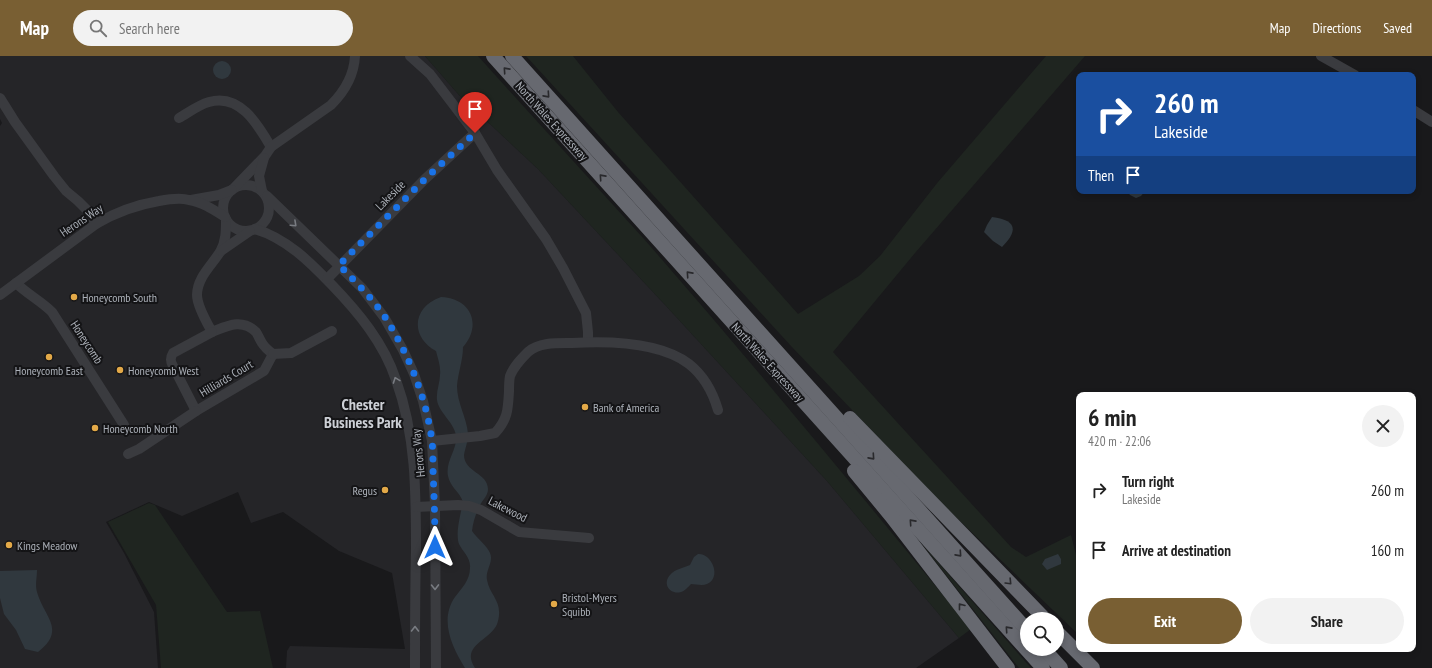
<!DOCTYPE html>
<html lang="en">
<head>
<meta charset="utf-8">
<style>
  :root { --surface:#fff; --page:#f2f2f2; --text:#222; --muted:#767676; --accent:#795f33 }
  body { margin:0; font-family:"PT Sans Narrow",sans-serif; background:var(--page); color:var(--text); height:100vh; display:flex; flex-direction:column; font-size:15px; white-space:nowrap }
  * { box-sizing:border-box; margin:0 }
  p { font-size:13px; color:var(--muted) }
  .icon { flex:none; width:22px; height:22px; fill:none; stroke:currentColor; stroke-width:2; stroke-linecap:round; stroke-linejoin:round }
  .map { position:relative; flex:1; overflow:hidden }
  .sheet { position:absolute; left:1076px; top:336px; width:340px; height:260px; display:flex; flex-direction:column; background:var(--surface); border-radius:8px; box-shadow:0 2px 6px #0003 }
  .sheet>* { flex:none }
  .guide { position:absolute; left:1076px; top:16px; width:340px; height:122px; border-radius:8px; box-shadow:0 2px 6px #0003; background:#1a4fa0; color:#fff; overflow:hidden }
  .fabs { position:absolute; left:1020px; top:556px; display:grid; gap:8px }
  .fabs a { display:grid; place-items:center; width:44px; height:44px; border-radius:50%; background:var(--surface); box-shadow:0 2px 6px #0003; font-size:20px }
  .pin { position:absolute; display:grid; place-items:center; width:34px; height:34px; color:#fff; margin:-41px -17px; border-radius:50% 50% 50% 0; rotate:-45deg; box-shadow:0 0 4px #0007 }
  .pin .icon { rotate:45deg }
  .me { position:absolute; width:44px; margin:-22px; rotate:0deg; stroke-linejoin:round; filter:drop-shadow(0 0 3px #0008) }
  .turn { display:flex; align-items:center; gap:14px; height:84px; padding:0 12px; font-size:18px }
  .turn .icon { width:52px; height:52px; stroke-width:2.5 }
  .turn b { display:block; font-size:28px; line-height:34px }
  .then { display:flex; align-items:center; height:38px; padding:0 12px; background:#0003; gap:8px; font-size:15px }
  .round { display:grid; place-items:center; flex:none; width:42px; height:42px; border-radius:21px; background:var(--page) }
  .headline { display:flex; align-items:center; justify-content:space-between; height:68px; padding:0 12px }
  h1 { font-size:24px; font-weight:800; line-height:30px }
  .primary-button { display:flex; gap:8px; margin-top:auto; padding:8px 12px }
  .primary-button a { flex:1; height:46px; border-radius:24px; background:var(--accent); color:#fff; font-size:16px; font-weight:800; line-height:46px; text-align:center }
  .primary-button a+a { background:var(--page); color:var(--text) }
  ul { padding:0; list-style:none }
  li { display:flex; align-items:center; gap:12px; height:60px; padding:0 12px }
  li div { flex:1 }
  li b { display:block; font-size:15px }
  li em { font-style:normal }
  header { display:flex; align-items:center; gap:24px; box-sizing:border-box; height:56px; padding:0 20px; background:var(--accent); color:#fff }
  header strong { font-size:19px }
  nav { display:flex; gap:22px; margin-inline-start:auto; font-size:14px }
  .search { width:280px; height:36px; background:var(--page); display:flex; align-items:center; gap:10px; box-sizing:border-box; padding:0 14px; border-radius:22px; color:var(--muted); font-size:15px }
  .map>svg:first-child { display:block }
  .built { fill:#252528 }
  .green { fill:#1f2520 }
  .water { fill:#30383e }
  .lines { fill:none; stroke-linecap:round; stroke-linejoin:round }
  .minor { stroke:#3a3b3f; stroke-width:10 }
  .highway { stroke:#676970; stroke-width:14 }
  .oneway { stroke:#29292c }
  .oneway2 { stroke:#797c82 }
  .route { stroke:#1a73e8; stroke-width:7; stroke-dasharray:0 12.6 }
  .poi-dot { fill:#e3a948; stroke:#141416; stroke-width:1.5 }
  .labels { text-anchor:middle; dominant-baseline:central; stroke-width:4; stroke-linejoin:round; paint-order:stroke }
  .street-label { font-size:12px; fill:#acb1b9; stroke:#141416 }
  .poi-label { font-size:12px; fill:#acb1b9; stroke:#141416; text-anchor:start }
  .district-label { font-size:16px; font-weight:bold; fill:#cdd0d6; stroke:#141416 }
</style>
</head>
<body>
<header>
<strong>Map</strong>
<div class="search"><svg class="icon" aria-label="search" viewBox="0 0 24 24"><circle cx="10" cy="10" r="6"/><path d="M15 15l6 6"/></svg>Search here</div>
<nav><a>Map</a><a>Directions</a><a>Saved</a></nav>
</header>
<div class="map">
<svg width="1432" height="612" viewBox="0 0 1432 612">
  <rect width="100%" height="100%" fill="#19191b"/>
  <!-- built -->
  <path class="built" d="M0,0h425l34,39 79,74 130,139 159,173 132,157 -43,30h-630l1,-17 3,-5 115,3 -13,-76 -53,-22 -56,-39 -32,11 -13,-31 -56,24 -33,-14 -43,20 18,31 30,59 4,56h-158v-542l2,-3 -2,-4z"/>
  <!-- green -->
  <g class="green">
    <path d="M425,0h53c55,61 111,122 166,183 112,128 219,259 327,390l-12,9 -132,-157 -159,-173 -130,-139 -79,-74z"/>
    <path d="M526,0h47l45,56 180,202 61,-38 21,-20 58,-74 108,-126h39l-170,197 -82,99 178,195 15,10 45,-22 8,32v68l-143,-137 -145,-152z"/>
    <path d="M149,447l6,2 72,107 33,-1 13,57h-112l-5,-63 -48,-83z"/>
    <path d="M921,487l110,125h-12z"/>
  </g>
  <!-- water -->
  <g class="water">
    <circle cx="222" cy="14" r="9"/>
    <path d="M1127,135h18l-4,5 -5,2 -6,-3z"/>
    <path d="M992,161c24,3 27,13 10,30l-9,-6 -9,-9 3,-7z"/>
    <path d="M441,241c29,1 42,27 22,50 0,13 -5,26 -6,39 0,17 10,32 11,48 0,8 -3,15 -4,21 0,17 24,18 24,34 0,7 -5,10 -8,16 -4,8 -7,17 -8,26 5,7 15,15 18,22 4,9 -5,17 -3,27 3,16 16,21 11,41 -4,19 -39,23 -23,47h-10c-13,-21 -26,-48 -10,-71 7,-9 15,-17 15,-29 1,-10 -7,-16 -11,-24 -4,-11 2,-31 4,-42 -3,-10 -13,-15 -15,-26 -3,-15 10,-27 8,-41 -3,-14 -17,-22 -19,-35 -1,-9 3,-17 3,-25 1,-8 -2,-16 -4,-24 -26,-14 -24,-44 5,-54z"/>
    <path d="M698,498c14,-1 24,24 9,30 -5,2 -11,0 -16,0 -3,3 -6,7 -10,8 -11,3 -19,-8 -11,-17 5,-6 13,-7 20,-10l4,-8z"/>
    <path d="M1058,498l3,5v5l-14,6 -5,-6 3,-5z"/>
    <path d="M37,514c0,7 -2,15 0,22 7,25 30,38 1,60l-13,-3 -9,-19 -12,-16 -4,-16v-27z"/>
  </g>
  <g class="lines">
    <!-- minor -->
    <g class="minor">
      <path d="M410,0l20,18 45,59 22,37 49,69 17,29 23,45 2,19v10"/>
      <path d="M1321,0l34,19"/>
      <path d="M0,42l15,24 39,54 12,15 12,10 10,10 8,13"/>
      <path d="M1413,54l19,12"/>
      <path d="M179,62c9,-5 19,-13 30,-16 31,-9 49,23 62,45"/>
      <circle cx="246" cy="152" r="23"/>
      <path d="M235,131l30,-31 6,-9 60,-42c14,-14 23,-29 24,-49"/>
      <path d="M262,135l-3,-15 5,-18"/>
      <path d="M267,140l95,92 22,29 19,33 11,24 9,27 9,40 3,65 1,162"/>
      <path d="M191,144l28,-5 13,-5"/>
      <path d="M226,163c0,12 0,23 -6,33 -9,14 -23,26 -23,43 0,11 10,28 15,37 15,-6 30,-14 44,0 2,3 4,8 6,11 3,5 7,8 11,11"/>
      <path d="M255,173c31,9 55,33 77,56 26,27 52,58 64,95 20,55 20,112 20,170 -1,39 -1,79 -1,118"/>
      <path d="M221,195l29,-20"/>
      <path d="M327,223l98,-100 50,-46"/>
      <path d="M16,227c11,11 25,18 36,29l72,113"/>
      <path d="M0,239l96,-71c20,-12 39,-19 63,-23 10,-2 21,-4 30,-1 13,2 25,10 36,17"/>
      <path d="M212,276l-39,21c-3,5 -3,8 0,13l23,45 68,-40 9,-17"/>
      <path d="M273,298l18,-1 41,-22"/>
      <path d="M432,385l48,-5 15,-3c13,-14 13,-24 14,-42 0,-4 0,-10 1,-15 4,-10 11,-17 18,-24 11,-10 30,-9 44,-9 35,-2 88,-1 117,21 14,11 24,29 29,46"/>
      <path d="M128,398l11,-5 57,-38"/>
      <path d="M416,451l42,-2 11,1 12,4 38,22 70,6"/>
    </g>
    <!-- highway -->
    <g class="highway">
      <path d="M493,0l550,612"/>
      <path d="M512,0l515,574"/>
      <path d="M850,362l195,201"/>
      <path d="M854,415l37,45 117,152"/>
      <path d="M1057,576l36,36"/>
      <path d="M1044,593l17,19"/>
    </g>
  </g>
  <!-- one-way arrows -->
  <defs><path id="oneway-chevron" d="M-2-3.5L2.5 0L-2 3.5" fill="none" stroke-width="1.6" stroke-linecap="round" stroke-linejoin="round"/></defs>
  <g class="oneway">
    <use href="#oneway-chevron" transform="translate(506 14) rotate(-132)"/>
    <use href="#oneway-chevron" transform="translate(547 39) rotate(48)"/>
    <use href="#oneway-chevron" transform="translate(602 121) rotate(-132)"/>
    <use href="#oneway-chevron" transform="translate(689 218) rotate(-132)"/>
    <use href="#oneway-chevron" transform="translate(872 401) rotate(48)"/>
    <use href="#oneway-chevron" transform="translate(912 466) rotate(-132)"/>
    <use href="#oneway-chevron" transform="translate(959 498) rotate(48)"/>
    <use href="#oneway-chevron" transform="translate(1009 526) rotate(46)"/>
    <use href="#oneway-chevron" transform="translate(961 550) rotate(-128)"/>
    <use href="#oneway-chevron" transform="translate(1008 573) rotate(-132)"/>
  </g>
  <g class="oneway2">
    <use href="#oneway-chevron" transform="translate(294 168) rotate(43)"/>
    <use href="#oneway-chevron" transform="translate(396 324) rotate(-110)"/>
    <use href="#oneway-chevron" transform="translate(435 531) rotate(89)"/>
    <use href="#oneway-chevron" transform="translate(415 573) rotate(-90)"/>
  </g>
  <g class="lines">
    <!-- route -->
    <path class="route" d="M435,491c0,-26 -1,-52 -2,-78 0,-9 0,-19 -1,-28 -6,-44 -23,-86 -47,-124 -13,-19 -30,-36 -46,-52l86,-86 50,-46"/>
  </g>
  <!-- markers -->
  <g class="poi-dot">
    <circle cx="74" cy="241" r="4"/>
    <circle cx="49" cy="301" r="4"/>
    <circle cx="120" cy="314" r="4"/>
    <circle cx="585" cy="351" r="4"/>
    <circle cx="95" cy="372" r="4"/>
    <circle cx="385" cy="434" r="4"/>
    <circle cx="9" cy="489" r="4"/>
    <circle cx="554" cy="548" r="4"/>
  </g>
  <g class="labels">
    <!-- street labels -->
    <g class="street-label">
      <text transform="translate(552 65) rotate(48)">North Wales Expressway</text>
      <text transform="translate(390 139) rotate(-45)">Lakeside</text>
      <text transform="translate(81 164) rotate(-34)">Herons Way</text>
      <text transform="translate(87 286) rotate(57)">Honeycomb</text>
      <text transform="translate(768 306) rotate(48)">North Wales Expressway</text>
      <text transform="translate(226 322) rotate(-31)">Hilliards Court</text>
      <text transform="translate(418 397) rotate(-96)">Herons Way</text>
      <text transform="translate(508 453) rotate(27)">Lakewood</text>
    </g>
    <!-- poi labels -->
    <g class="poi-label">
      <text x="82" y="241">Honeycomb South</text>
      <text x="49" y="314" text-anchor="middle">Honeycomb East</text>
      <text x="128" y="314">Honeycomb West</text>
      <text x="593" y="351">Bank of America</text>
      <text x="103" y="372">Honeycomb North</text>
      <text x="377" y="434" text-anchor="end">Regus</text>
      <text x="17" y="489">Kings Meadow</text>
      <text x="562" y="541">Bristol-Myers<tspan x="562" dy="14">Squibb</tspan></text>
    </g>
    <!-- district labels -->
    <g class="district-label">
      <text x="363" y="348">Chester<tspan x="363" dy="18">Business Park</tspan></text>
    </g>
  </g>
</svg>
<div class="fabs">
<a><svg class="icon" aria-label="search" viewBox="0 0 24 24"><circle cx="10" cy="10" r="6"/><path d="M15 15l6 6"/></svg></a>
</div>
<div class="pin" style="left:475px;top:77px;background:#d93025"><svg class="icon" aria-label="arrive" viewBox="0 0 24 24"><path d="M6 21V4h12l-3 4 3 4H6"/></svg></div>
<svg class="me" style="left:435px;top:491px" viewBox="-20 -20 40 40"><path d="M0-17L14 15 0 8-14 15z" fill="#1a73e8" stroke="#fff" stroke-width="4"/></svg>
<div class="guide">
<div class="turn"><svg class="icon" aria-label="right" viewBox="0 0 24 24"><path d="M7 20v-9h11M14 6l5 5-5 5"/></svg><div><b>260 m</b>Lakeside</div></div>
<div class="then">Then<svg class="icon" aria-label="arrive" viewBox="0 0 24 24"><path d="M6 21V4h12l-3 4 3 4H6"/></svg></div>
</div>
<section class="sheet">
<div class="headline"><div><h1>6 min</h1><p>420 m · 22:06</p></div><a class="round"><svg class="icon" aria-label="close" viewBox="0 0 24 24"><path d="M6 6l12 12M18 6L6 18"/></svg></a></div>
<ul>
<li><svg class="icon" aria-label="right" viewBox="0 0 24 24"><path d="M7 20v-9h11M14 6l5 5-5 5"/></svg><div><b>Turn right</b><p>Lakeside</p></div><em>260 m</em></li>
<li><svg class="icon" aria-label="arrive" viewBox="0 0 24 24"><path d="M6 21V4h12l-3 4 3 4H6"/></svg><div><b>Arrive at destination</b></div><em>160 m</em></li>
</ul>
<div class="primary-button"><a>Exit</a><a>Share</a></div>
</section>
</div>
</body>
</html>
